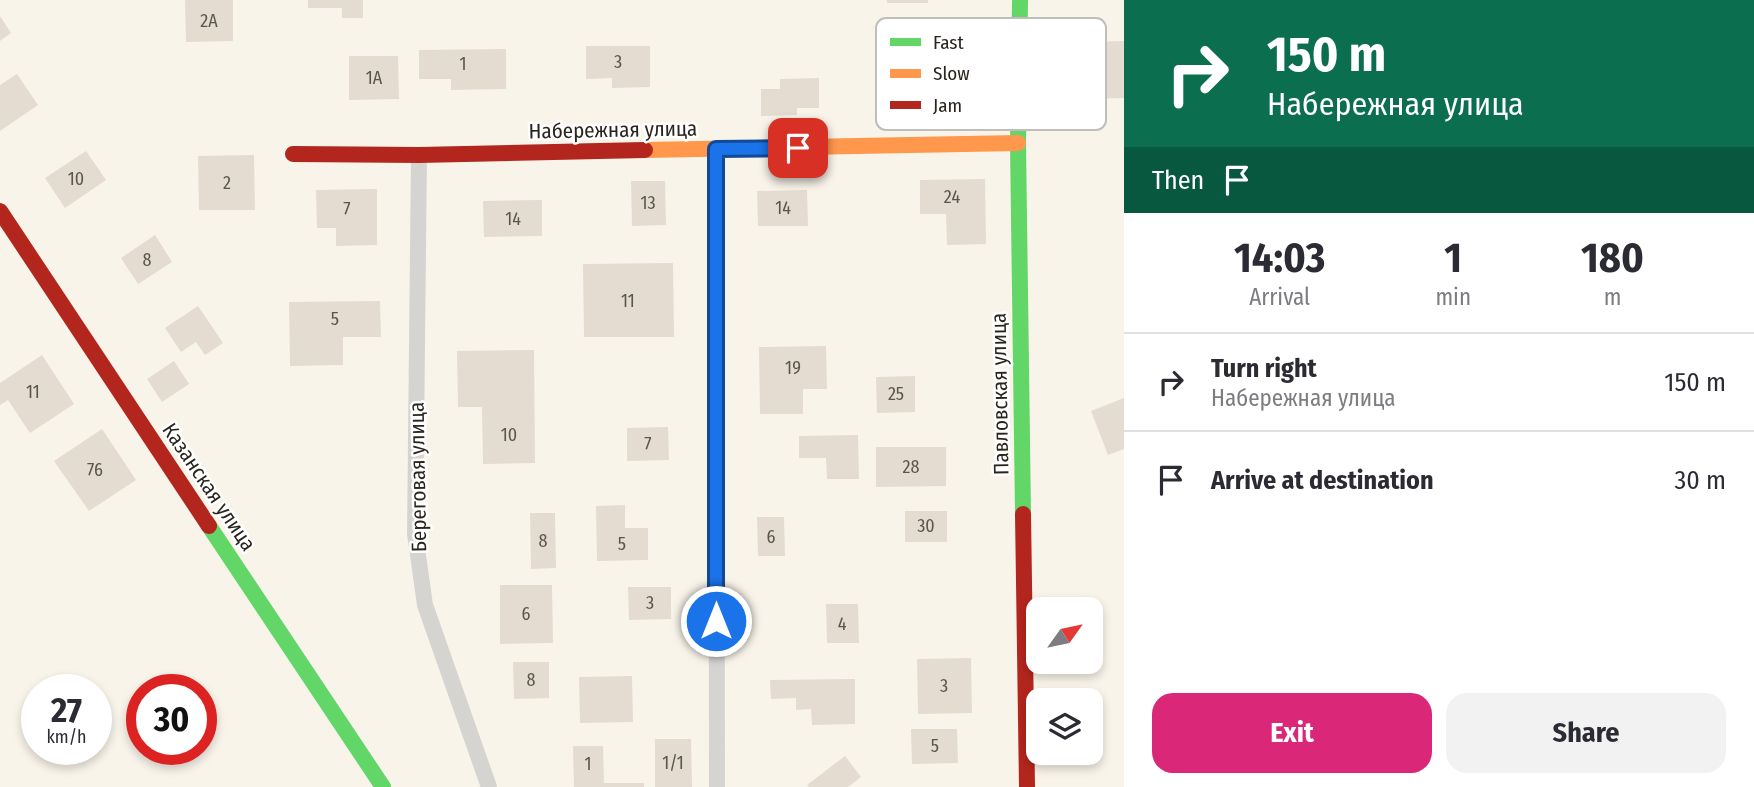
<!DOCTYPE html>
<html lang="en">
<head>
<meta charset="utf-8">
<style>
  :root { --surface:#fff; --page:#f2f2f3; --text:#2b2b33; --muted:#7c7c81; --line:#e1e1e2; --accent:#db2777 }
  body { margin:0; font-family:"Fira Sans Condensed",sans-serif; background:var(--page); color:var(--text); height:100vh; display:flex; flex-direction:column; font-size:26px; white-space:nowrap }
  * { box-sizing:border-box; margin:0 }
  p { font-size:23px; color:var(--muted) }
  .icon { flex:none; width:38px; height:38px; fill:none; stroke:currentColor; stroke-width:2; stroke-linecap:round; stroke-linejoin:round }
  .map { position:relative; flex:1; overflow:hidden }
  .panel { display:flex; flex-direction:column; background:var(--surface); width:630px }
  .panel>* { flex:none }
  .hud { background:#0b6e4f; color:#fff; overflow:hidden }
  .needle { width:46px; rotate:57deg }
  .tools { position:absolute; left:1026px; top:597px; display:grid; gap:14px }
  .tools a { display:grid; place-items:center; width:77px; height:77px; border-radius:14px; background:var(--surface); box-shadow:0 4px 10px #0003; font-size:35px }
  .speed { position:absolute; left:21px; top:674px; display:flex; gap:14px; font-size:35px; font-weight:700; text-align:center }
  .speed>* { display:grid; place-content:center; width:91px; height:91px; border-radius:50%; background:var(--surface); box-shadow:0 4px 10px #0003; line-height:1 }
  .speed small { font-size:18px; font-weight:400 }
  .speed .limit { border:10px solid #d22; background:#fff; color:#111 }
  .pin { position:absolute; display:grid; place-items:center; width:60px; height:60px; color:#fff; margin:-30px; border-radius:14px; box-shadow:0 4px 10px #0006 }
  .me { position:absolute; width:77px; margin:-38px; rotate:0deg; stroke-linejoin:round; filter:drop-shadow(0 0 5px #0008) }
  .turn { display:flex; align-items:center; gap:24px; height:147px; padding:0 28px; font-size:32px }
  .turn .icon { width:91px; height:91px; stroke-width:2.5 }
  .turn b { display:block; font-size:49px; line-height:60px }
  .then { display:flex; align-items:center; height:66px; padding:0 28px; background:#0003; gap:14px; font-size:26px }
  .eta { display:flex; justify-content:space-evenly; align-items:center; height:119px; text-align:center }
  .eta b { font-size:42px; font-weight:700; line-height:49px }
  .cta { display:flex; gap:14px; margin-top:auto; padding:14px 28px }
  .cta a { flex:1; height:80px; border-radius:21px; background:var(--accent); color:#fff; font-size:28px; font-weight:700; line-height:80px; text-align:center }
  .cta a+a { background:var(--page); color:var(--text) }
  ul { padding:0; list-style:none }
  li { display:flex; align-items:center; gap:21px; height:98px; padding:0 28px; border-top:2px solid var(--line) }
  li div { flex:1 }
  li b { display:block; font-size:26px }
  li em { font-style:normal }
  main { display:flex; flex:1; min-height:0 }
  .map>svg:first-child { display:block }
  .building { fill:#e4dbd1 }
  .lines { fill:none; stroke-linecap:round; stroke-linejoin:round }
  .street { stroke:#d5d4d1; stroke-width:16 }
  .fast { stroke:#63d668; stroke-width:16 }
  .slow { stroke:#ff974d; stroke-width:16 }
  .jam { stroke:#b3261e; stroke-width:16 }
  .route-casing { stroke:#114b97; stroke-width:18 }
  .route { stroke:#1a73e8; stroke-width:12 }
  .labels { text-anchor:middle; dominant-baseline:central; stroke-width:5; stroke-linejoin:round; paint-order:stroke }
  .number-label { font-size:18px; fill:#5b564d }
  .street-label { font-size:21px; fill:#29251d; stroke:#fff }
  .key { fill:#fff; stroke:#bfbebb; stroke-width:2 }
  .key-label { font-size:19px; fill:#29251d }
</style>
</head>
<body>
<main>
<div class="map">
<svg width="1124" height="787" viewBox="0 0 1124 787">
  <rect width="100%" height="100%" fill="#f9f4ea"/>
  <!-- building -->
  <g class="building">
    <path d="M185,0h48v41l-47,1z"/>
    <path d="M308,0h55v18h-21v-10h-34z"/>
    <rect x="887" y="0" width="41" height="3"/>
    <path d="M0,16l11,17 -11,8z"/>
    <path d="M1124,41v57l-38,1 -1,-57z"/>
    <path d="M586,46h64v41l-38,1v-10l-26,1z"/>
    <path d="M506,49v40l-55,1v-11h-32v-29z"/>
    <path d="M349,56h49l1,43 -50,1z"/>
    <path d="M17,74l21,31 -38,26v-46z"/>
    <path d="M819,78v30h-22v7l-36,1v-27h19v-10z"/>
    <path d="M86,151l20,29 -41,28 -20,-30z"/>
    <path d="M254,155l1,55h-56l-1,-54z"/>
    <path d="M985,179l1,65 -39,1 -1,-31h-26v-34z"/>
    <path d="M631,181h34l1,44 -34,1z"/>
    <path d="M377,189v56l-41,1v-18h-19l-1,-38z"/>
    <path d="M807,190l1,36h-50l-1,-35z"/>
    <path d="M542,200v36l-58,1 -1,-36z"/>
    <path d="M155,235l17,27 -34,22 -17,-26z"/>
    <path d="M673,263l1,74h-90l-1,-73z"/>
    <path d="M380,301l1,36h-38v28l-53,1 -1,-64z"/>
    <path d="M198,306l25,37 -18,12 -9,-13 -15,10 -16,-24z"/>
    <path d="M826,346l1,43h-24v25h-43l-1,-67z"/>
    <path d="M534,350l1,113 -52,1 -1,-57h-24l-1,-56z"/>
    <path d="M42,355l32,49 -44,29 -22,-33 -8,5v-22z"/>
    <path d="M174,361l15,23 -27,18 -15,-23z"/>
    <path d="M915,376v36l-38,1 -1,-36z"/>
    <path d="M1124,398v51l-16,6 -17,-44z"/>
    <path d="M668,427l1,33 -42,1v-33z"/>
    <path d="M102,429l34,51 -47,31 -35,-50z"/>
    <path d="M858,435l1,44h-32l-1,-21h-27v-22z"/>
    <path d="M876,447h70v39l-70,1z"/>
    <path d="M625,505v23h23v32l-51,1 -1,-55z"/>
    <rect x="905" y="511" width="42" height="31"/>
    <path d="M530,513h25l1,55 -25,1z"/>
    <path d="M757,517h27l1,39h-27z"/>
    <path d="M500,585h52l1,58 -53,1z"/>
    <path d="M628,587h43v32l-42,1z"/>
    <path d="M826,604h32l1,39h-32z"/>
    <path d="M971,658l1,55 -54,1 -1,-55z"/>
    <path d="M513,662h36v36l-35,1z"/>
    <path d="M75,675l10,15h-31z"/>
    <path d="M632,676l1,46 -53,1 -1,-46z"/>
    <path d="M855,679v45l-43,1 -1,-16 -15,1v-12l-25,1 -1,-19z"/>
    <path d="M911,729h46l1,34 -46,1z"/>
    <path d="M655,739h36l1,48h-37z"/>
    <path d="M573,746h30l1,37h40v4h-70z"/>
    <path d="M845,756l16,21 -13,10h-39l-2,-2z"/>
  </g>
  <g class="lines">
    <!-- street -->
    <g class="street">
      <path d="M716,149l1,638"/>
      <path d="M419,155l-4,379 10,71 64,182"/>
    </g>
    <!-- fast -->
    <g class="fast">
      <path d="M1020,0l-2,143 5,371"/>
      <path d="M209,526l174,261"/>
    </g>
    <!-- slow -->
    <path class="slow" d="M645,150l373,-7"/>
    <!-- jam -->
    <g class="jam">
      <path d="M293,154l126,1 226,-5"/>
      <path d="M0,211l209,315"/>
      <path d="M1023,514l4,273"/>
    </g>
  </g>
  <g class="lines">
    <!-- route casing -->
    <g class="route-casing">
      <path id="route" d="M716,621v-472l82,-1"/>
    </g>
    <!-- route -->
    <use href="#route" class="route"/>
  </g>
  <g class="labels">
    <!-- number labels -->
    <g class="number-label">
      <text x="209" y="21">2А</text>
      <text x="618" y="62">3</text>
      <text x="463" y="64">1</text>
      <text x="374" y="78">1А</text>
      <text x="76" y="179">10</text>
      <text x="227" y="183">2</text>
      <text x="952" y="197">24</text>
      <text x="648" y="203">13</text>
      <text x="783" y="208">14</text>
      <text x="347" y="209">7</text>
      <text x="513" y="219">14</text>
      <text x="147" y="260">8</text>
      <text x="628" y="301">11</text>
      <text x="335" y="319">5</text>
      <text x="793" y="368">19</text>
      <text x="33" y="392">11</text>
      <text x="896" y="394">25</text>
      <text x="509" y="435">10</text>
      <text x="648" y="444">7</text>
      <text x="911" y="467">28</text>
      <text x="95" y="470">76</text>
      <text x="926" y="526">30</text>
      <text x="771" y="537">6</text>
      <text x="543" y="541">8</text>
      <text x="622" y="544">5</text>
      <text x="650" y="603">3</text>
      <text x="526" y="614">6</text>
      <text x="842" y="624">4</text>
      <text x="531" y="680">8</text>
      <text x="944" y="686">3</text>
      <text x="935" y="746">5</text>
      <text x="673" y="763">1/1</text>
      <text x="588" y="764">1</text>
    </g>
    <!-- street labels -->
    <g class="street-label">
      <text transform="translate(613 130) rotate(-1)">Набережная улица</text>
      <text transform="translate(1000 394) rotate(-91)">Павловская улица</text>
      <text transform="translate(418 477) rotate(-91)">Береговая улица</text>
      <text transform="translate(209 487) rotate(56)">Казанская улица</text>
    </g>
  </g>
  <!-- legend -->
  <rect x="876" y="18" width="230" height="112" rx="10" class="key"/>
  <rect x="890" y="38" width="31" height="8" fill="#63d668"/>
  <rect x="890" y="69" width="31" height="9" fill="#ff974d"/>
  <rect x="890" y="101" width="31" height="8" fill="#b3261e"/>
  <g class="key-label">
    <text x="933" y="49">Fast</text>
    <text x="933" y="80">Slow</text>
    <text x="933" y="112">Jam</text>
  </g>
</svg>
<div class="tools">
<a><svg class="needle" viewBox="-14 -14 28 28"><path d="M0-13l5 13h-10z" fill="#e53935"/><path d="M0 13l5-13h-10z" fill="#7c7c81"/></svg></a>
<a><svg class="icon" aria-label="layers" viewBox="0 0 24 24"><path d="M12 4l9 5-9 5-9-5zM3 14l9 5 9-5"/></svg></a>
</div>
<div class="speed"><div>27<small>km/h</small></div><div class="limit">30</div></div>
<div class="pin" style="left:798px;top:148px;background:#d93025"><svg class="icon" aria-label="arrive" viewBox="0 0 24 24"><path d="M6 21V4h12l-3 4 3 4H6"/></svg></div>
<svg class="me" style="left:716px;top:621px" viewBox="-20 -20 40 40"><circle r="17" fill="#1a73e8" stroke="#fff" stroke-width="3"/><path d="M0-11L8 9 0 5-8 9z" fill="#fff"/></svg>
</div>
<section class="panel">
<div class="hud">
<div class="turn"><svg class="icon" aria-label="right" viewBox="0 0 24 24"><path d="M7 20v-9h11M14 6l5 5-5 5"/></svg><div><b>150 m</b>Набережная улица</div></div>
<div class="then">Then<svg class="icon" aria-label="arrive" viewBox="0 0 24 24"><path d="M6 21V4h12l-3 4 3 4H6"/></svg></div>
</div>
<div class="eta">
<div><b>14:03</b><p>Arrival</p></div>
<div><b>1</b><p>min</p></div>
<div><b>180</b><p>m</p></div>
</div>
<ul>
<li><svg class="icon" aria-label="right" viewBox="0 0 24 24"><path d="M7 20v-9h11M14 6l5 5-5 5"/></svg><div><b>Turn right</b><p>Набережная улица</p></div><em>150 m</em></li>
<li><svg class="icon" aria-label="arrive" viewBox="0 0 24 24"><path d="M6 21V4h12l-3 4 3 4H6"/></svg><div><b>Arrive at destination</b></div><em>30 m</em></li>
</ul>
<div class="cta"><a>Exit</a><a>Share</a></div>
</section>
</main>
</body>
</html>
